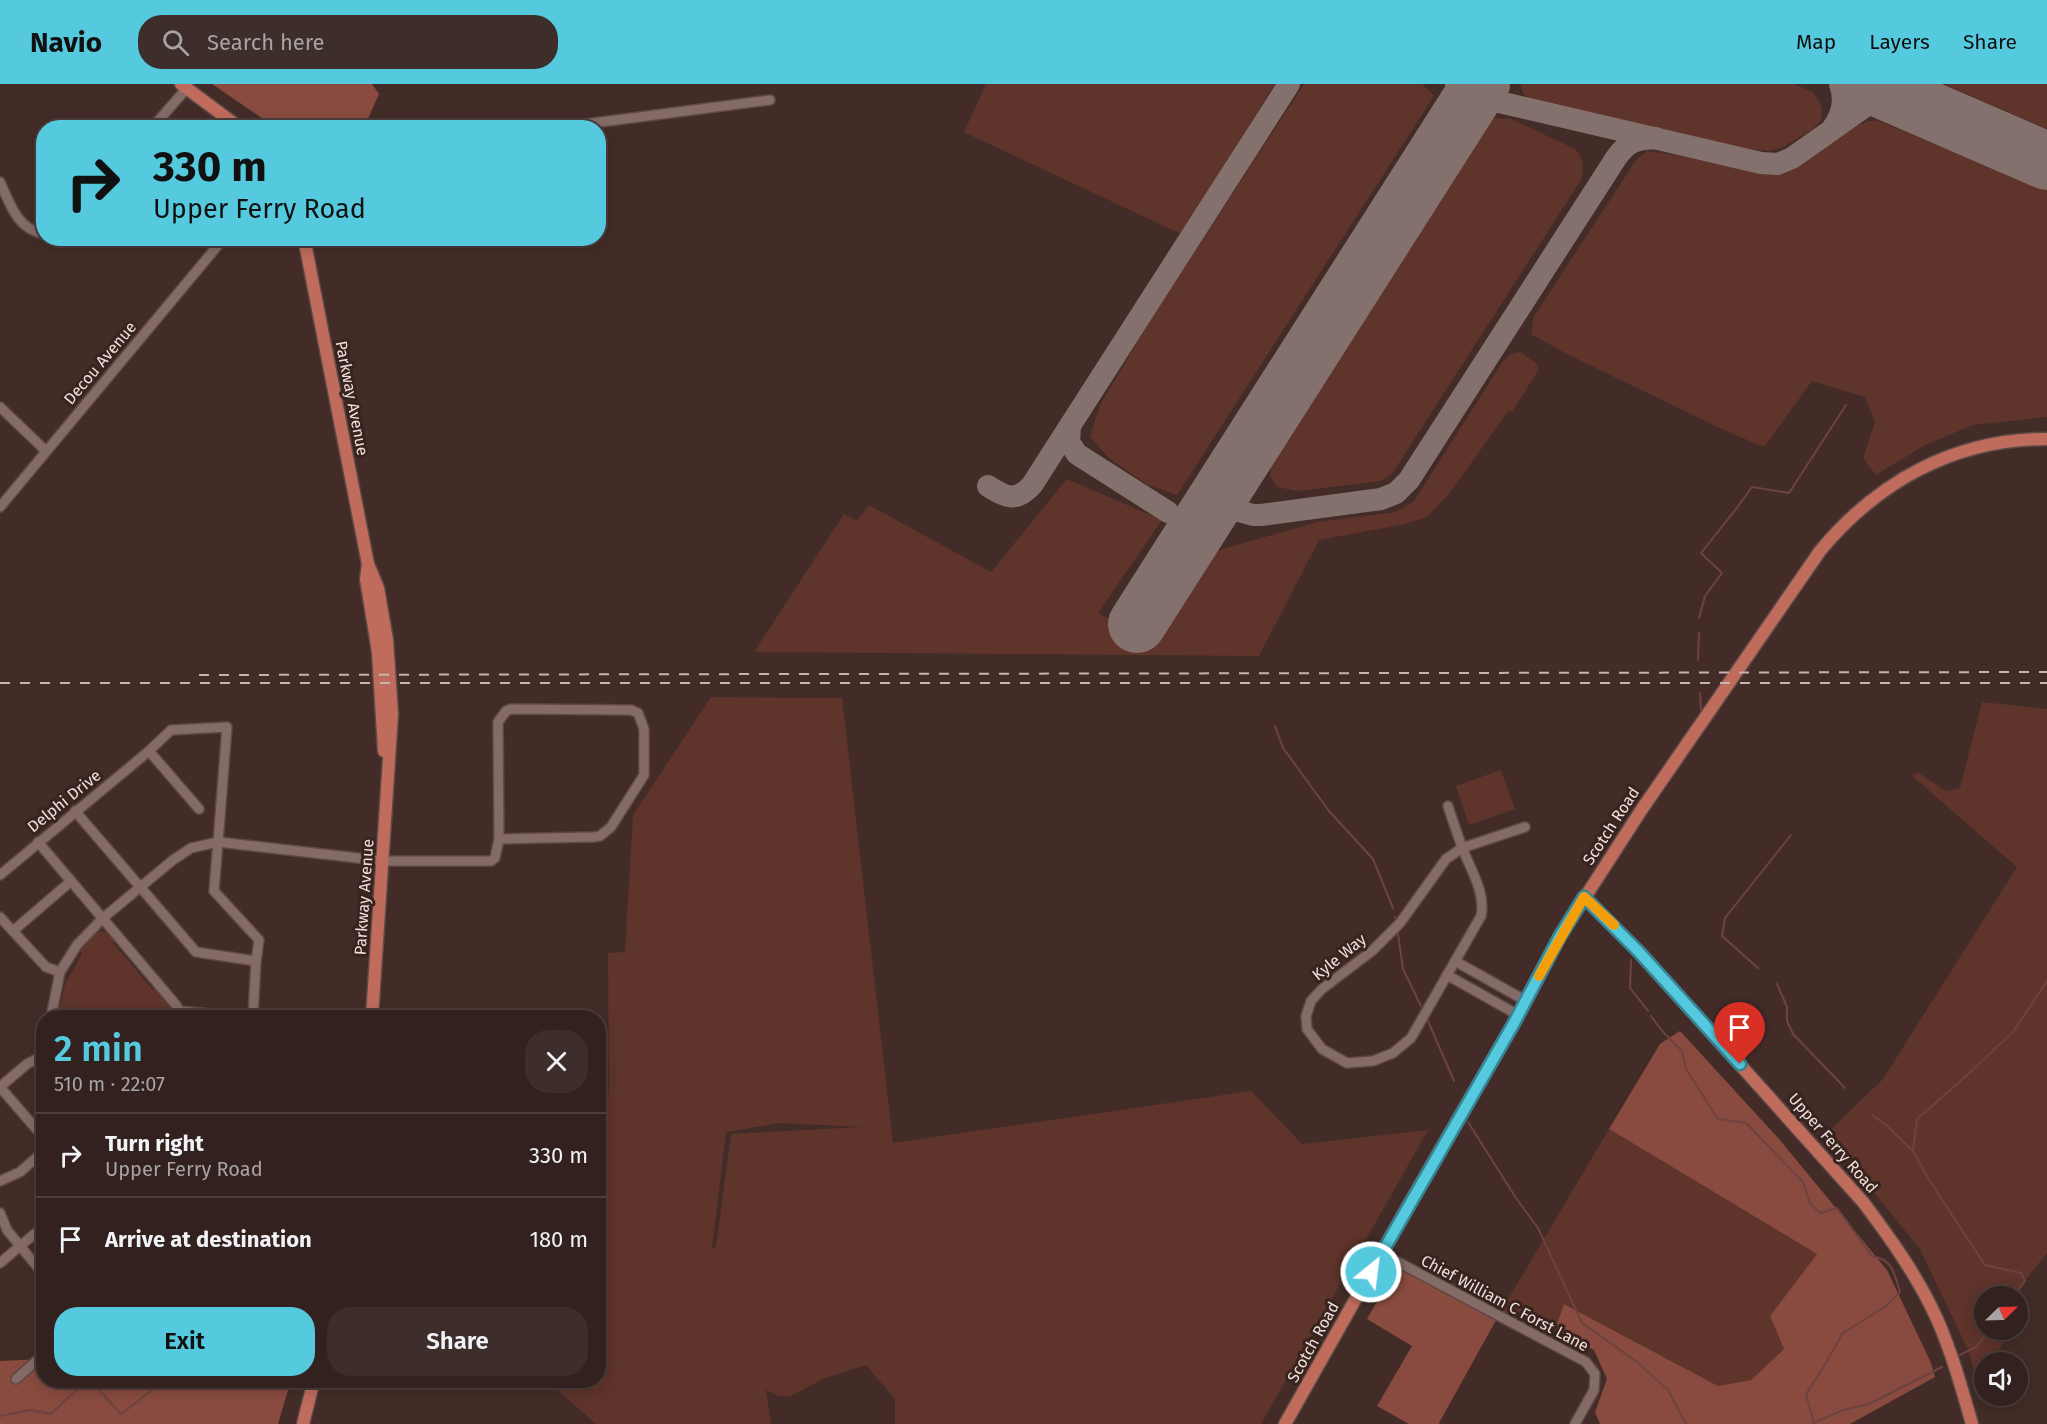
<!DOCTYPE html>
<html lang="en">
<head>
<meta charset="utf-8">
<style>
  :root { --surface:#32211e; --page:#3d2e2b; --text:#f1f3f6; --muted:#a8a3a4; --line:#4d3e3c; --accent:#55cadf }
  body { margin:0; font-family:"Fira Sans",sans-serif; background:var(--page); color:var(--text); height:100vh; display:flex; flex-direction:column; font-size:22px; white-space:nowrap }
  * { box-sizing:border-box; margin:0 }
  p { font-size:20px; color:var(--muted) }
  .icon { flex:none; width:33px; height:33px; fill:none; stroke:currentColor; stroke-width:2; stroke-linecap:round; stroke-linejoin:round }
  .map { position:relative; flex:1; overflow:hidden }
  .sheet { position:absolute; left:36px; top:926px; width:570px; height:378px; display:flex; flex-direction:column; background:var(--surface); border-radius:24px; box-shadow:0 3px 15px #0003,0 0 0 2px var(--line) }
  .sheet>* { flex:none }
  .banner { position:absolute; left:36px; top:36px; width:570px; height:126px; border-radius:24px; box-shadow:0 3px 15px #0003,0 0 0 2px var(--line); background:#55cadf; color:#111; overflow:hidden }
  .needle { width:39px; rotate:67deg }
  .fabs { position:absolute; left:1974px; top:1202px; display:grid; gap:12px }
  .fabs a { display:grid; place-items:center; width:54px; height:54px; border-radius:50%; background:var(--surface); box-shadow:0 3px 15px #0003,0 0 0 2px var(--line); font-size:30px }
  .pin { position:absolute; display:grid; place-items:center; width:51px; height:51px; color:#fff; margin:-62px -26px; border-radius:50% 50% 50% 0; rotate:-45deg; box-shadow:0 0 6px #0007 }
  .pin .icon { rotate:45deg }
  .me { position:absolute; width:66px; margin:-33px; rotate:29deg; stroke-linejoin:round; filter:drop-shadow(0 0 4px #0008) }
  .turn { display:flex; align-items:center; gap:21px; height:126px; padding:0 18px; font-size:27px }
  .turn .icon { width:78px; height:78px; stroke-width:2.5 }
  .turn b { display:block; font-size:42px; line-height:51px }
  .round { display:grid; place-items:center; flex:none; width:63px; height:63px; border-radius:24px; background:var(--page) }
  .head { display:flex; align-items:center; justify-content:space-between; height:102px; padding:0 18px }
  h1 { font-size:36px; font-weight:600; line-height:45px; color:var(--accent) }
  .action { display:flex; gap:12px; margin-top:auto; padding:12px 18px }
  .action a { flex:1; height:69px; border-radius:24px; background:var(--accent); color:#111; font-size:24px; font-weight:600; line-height:69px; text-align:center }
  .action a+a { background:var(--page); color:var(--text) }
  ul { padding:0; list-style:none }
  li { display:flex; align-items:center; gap:18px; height:84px; padding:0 18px; border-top:2px solid var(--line) }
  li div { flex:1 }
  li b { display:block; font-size:22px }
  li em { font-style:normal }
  header { display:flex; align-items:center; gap:36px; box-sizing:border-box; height:84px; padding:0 30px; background:var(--accent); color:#111 }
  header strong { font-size:28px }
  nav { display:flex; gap:33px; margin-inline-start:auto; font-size:21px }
  .search { width:420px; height:54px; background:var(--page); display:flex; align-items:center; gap:15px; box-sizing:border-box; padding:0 21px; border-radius:24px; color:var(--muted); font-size:22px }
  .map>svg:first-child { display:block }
  .green { fill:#5e342b; fill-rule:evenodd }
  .forest { fill:#894b3f }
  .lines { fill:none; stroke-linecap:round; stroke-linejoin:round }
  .stream { stroke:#6c4342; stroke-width:2 }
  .taxiway { stroke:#84706c; stroke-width:22 }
  .runway { stroke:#84706c; stroke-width:58 }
  .minor-casing { stroke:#5c4945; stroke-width:12 }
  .major-casing { stroke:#5c4945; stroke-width:15 }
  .minor { stroke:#856b66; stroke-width:9 }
  .major { stroke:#c06c5d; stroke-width:12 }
  .rail { stroke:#c5b4b0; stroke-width:2; stroke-dasharray:10 10; stroke-linecap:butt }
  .route-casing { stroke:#378391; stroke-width:15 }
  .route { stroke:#55cadf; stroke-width:10 }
  .slow { stroke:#f59e0b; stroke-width:10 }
  .labels { text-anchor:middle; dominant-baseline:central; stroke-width:6; stroke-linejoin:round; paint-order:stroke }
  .street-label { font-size:16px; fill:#efe0dd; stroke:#38231e }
</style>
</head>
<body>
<header>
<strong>Navio</strong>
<div class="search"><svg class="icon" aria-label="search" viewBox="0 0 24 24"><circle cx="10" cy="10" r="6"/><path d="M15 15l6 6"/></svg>Search here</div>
<nav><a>Map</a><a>Layers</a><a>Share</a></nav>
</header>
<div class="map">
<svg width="2047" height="1340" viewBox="0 0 2047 1340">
  <rect width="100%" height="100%" fill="#432c28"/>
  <!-- green -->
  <g class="green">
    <path d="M986,0h289l-94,150 -217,-102z"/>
    <path d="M1304,0h118l12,12 -257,399 -29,-10 -38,-26 -20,-22 10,-32 51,-86z"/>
    <path d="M1520,0h274l19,8 6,9 3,8 -1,11 -9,10 -31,18 -11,3 -22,-2 -215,-49 -9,-5z"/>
    <path d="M1945,0h102v45l-99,-43z"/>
    <path d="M1495,34l16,1 64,30c9,10 9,18 6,31l-189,294 -11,7 -83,10 -21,-4 -7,-11 2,-17 215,-337z"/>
    <path d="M1877,36l170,71v226l-74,8 -48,20 -49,30 -13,-17 12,-36 -10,-25 -53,-16 -48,66 -38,-16 -161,-78 -34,-19 2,-16 103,-158 11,-9 31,4 75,16 32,3 72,-48 9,-4z"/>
    <path d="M1520,268l16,11 3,6 -27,43 -3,-2 -60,84 -22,23 -22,7 -86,16 -60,116 -505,-4 90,-138 13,7 12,-16 122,67 76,-93 95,41 -64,93 57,31 57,-92 106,-30 78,-10 18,-11 88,-138 8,-9z"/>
    <path d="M711,613l131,1 51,445 358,-52 51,53 126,-14 -167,294h-366v-25l-29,-34 -41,13 -34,18h-12l-13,-6 5,34h-175l-44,-39 -47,-1 -2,-4h95v-192l11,-98 -1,-137 17,-1 8,-137zM780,1039l82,4 -131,7 -15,113 -4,1 14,-116z"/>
    <path d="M1982,618l65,7v544l-34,43h-29v33h29l-23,33h-6v6l-8,8 -8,-26 -48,-101 -94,-115 57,-55 134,-212 -106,-92 8,-2 27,18 14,-3z"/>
    <path d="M1501,686l14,39 -46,16 -13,-39z"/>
    <path d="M101,847l6,1 8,8 -2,3 40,47 4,-1 13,16 2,12h-116l1,-13 4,-1 4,-19 17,-30 -2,-3 14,-16z"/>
    <path d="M1609,1045l208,125 -47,62 14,33 -33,31 -33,6 -154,-82 -9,26 -39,-16 -16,-1z"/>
  </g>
  <!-- forest -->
  <g class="forest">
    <path d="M212,0h160l7,10 -12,27 -31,6h-61z"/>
    <path d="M1680,947l99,108 108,131 44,93 4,14 -85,47h-250l-5,-12 12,-33 -13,-29 -39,-20 9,-26 154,82 33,-6 33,-31 -14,-33 47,-62 -208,-125 51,-85z"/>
    <path d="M1402,1174l98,55 -61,110 1,1h-31l-32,-18 35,-60 -45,-27z"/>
    <path d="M43,1275l1,21h247l-13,44h-278v-63z"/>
  </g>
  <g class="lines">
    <!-- stream -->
    <g class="stream">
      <path d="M1699,534l6,-22 17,-23 -21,-20 35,-44 16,-22 37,6 57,-88"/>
      <path d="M1698,576l1,-27"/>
      <path d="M1700,609l1,16"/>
      <path d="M1275,642l8,22 46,63 44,48 20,49"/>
      <path d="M1395,833v1"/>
      <path d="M1398,850l5,35 18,37"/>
      <path d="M1631,876l-1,28 18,23"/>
      <path d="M1758,884l-36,-32 3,-18 66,-83"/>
      <path d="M1777,900l10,23v14l6,13 52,54"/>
      <path d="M1651,932l11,15 20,20 4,18 32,50 28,4 57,59 7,21 10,10 17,-5 35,48c22,4 22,18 28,36l-14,14 -43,27 -20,35 -17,26 8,29"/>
      <path d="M1428,937l26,60"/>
      <path d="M1872,1031l13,9 28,27"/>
      <path d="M1468,1038l48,76 22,30 44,95 55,39 31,28 18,34"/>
      <path d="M2014,1212l11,-15 -4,-8 -36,-8 -56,-85 -16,-29 4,-32 49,-43 47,-44 34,-51"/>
      <path d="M1960,1271l16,-8 14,-18"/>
      <path d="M90,1296l31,34 44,-34"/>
      <path d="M0,1332l30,-6 21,4 36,-34"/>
      <path d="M1812,1340l31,-14 26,-6 73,-37"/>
    </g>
    <!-- taxiway -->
    <g class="taxiway">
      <path d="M1454,42c12,-22 20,-25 45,-24l262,61 17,1 14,-6 105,-74"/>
      <path d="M1832,45c10,-14 14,-28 8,-45"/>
      <path d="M1443,60c8,-20 20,-39 13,-60"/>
      <path d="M1070,342l-1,16 8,12 91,58"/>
      <path d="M988,402c17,11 28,17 44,-1l257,-401"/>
      <path d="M1239,427l14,4h8l120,-16 15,-6 13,-13 207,-322c12,-17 20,-19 40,-20"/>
    </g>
    <!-- runway -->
    <g class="runway">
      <path d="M1869,0l178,77"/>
      <path d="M1137,540l344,-540"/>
    </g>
    <!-- minor casing -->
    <g class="minor-casing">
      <g id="minor">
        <path d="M152,44l35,-40"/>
        <path d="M555,44l215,-28"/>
        <path d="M0,98c10,22 17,47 44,52"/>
        <path d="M0,323l46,44"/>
        <path d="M0,423l224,-269"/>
        <path d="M149,667l50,58"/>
        <path d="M1448,722c4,13 9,27 14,41 8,22 24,45 19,69l-70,122 -18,15 -20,8 -26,2 -25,-14 -15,-20 -1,-13 5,-15 11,-12 50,-38 28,-28 46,-64 16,-11 63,-21"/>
        <path d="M75,727l121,141 60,9 -3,56"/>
        <path d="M38,758l138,163 3,6"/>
        <path d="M0,791l149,-124 22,-21 56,-3 -9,115 -27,6 -18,12 -70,58 -26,27 -17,27 -9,45"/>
        <path d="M0,833l46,50 14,5"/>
        <path d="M13,847l57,-49"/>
        <path d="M256,877l3,-21 -45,-49 4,-49 166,19h107l4,-3 4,-19 -1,-117 8,-11 5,-2 120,1 7,3 6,16v46l-33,52 -11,9 -7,1 -94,2"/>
        <path d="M1455,877l71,40"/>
        <path d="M1447,891l71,40"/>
        <path d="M179,927l64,6"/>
        <path d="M0,1003l44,51"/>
        <path d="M0,1003l27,-23 17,-9"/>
        <path d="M0,1097l20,-9 24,-21"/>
        <path d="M0,1129l7,17 37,45"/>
        <path d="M1381,1169l205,109 9,12 -1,16 -19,34"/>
        <path d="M0,1179l44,-37"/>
        <path d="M16,1295l28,-25"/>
      </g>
    </g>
    <!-- major casing -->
    <g class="major-casing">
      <g id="major">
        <path d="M181,0l59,44"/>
        <path d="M304,154l64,326 10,24 9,52 5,74 -20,303"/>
        <path d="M368,480l-2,15 12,73 6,99"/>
        <path d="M1584,813l55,55 224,250c28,37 55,75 74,117 15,34 25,70 35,105"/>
        <path d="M303,1340l11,-44"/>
        <path d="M1285,1340l126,-223 103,-178 46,-87 82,-127 178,-258c58,-70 135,-112 227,-112"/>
      </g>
    </g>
    <!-- minor -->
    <use href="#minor" class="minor"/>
    <!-- major -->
    <use href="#major" class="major"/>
    <!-- rail -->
    <g class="rail">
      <path d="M199,591l1848,-3"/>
      <path d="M0,599h2047"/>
    </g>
  </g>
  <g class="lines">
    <!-- route casing -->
    <g class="route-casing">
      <path id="route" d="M1371,1188l143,-249 46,-87 24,-39 55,55 101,112"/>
    </g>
    <!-- route -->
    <use href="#route" class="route"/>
    <!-- slow -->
    <path class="slow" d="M1539,892l45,-79 30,28"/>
  </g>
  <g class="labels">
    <!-- street labels -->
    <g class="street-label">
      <text transform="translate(100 279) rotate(-50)">Decou Avenue</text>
      <text transform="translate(352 314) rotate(79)">Parkway Avenue</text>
      <text transform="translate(64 717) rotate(-39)">Delphi Drive</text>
      <text transform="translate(1611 742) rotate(-57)">Scotch Road</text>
      <text transform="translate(364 813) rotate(-86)">Parkway Avenue</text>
      <text transform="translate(1339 873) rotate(-39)">Kyle Way</text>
      <text transform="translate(1833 1059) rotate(49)">Upper Ferry Road</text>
      <text transform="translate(1505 1219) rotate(28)">Chief William C Forst Lane</text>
      <text transform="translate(1313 1258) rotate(-61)">Scotch Road</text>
    </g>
  </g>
</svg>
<div class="fabs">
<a><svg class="needle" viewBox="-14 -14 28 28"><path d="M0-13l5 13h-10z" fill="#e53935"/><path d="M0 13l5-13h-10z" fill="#a8a3a4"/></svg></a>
<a><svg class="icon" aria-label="sound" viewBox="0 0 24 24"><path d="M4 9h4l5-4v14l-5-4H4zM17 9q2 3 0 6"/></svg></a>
</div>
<div class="pin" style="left:1740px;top:980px;background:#d93025"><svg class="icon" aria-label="arrive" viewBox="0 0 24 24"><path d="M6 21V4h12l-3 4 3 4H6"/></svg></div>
<svg class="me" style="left:1371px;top:1188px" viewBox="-20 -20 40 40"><circle r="17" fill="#55cadf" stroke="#fff" stroke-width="3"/><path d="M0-11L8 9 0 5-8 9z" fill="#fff"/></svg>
<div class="banner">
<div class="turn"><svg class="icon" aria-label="right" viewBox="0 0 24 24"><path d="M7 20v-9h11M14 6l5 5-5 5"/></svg><div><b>330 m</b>Upper Ferry Road</div></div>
</div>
<section class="sheet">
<div class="head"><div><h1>2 min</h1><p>510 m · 22:07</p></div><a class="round"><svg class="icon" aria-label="close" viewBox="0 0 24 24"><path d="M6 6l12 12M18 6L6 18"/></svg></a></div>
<ul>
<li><svg class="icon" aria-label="right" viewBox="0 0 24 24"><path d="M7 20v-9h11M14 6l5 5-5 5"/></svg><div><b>Turn right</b><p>Upper Ferry Road</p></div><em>330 m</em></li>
<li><svg class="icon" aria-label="arrive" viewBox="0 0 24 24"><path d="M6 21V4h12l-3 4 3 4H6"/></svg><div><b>Arrive at destination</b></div><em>180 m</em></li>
</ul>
<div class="action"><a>Exit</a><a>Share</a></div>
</section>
</div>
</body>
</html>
